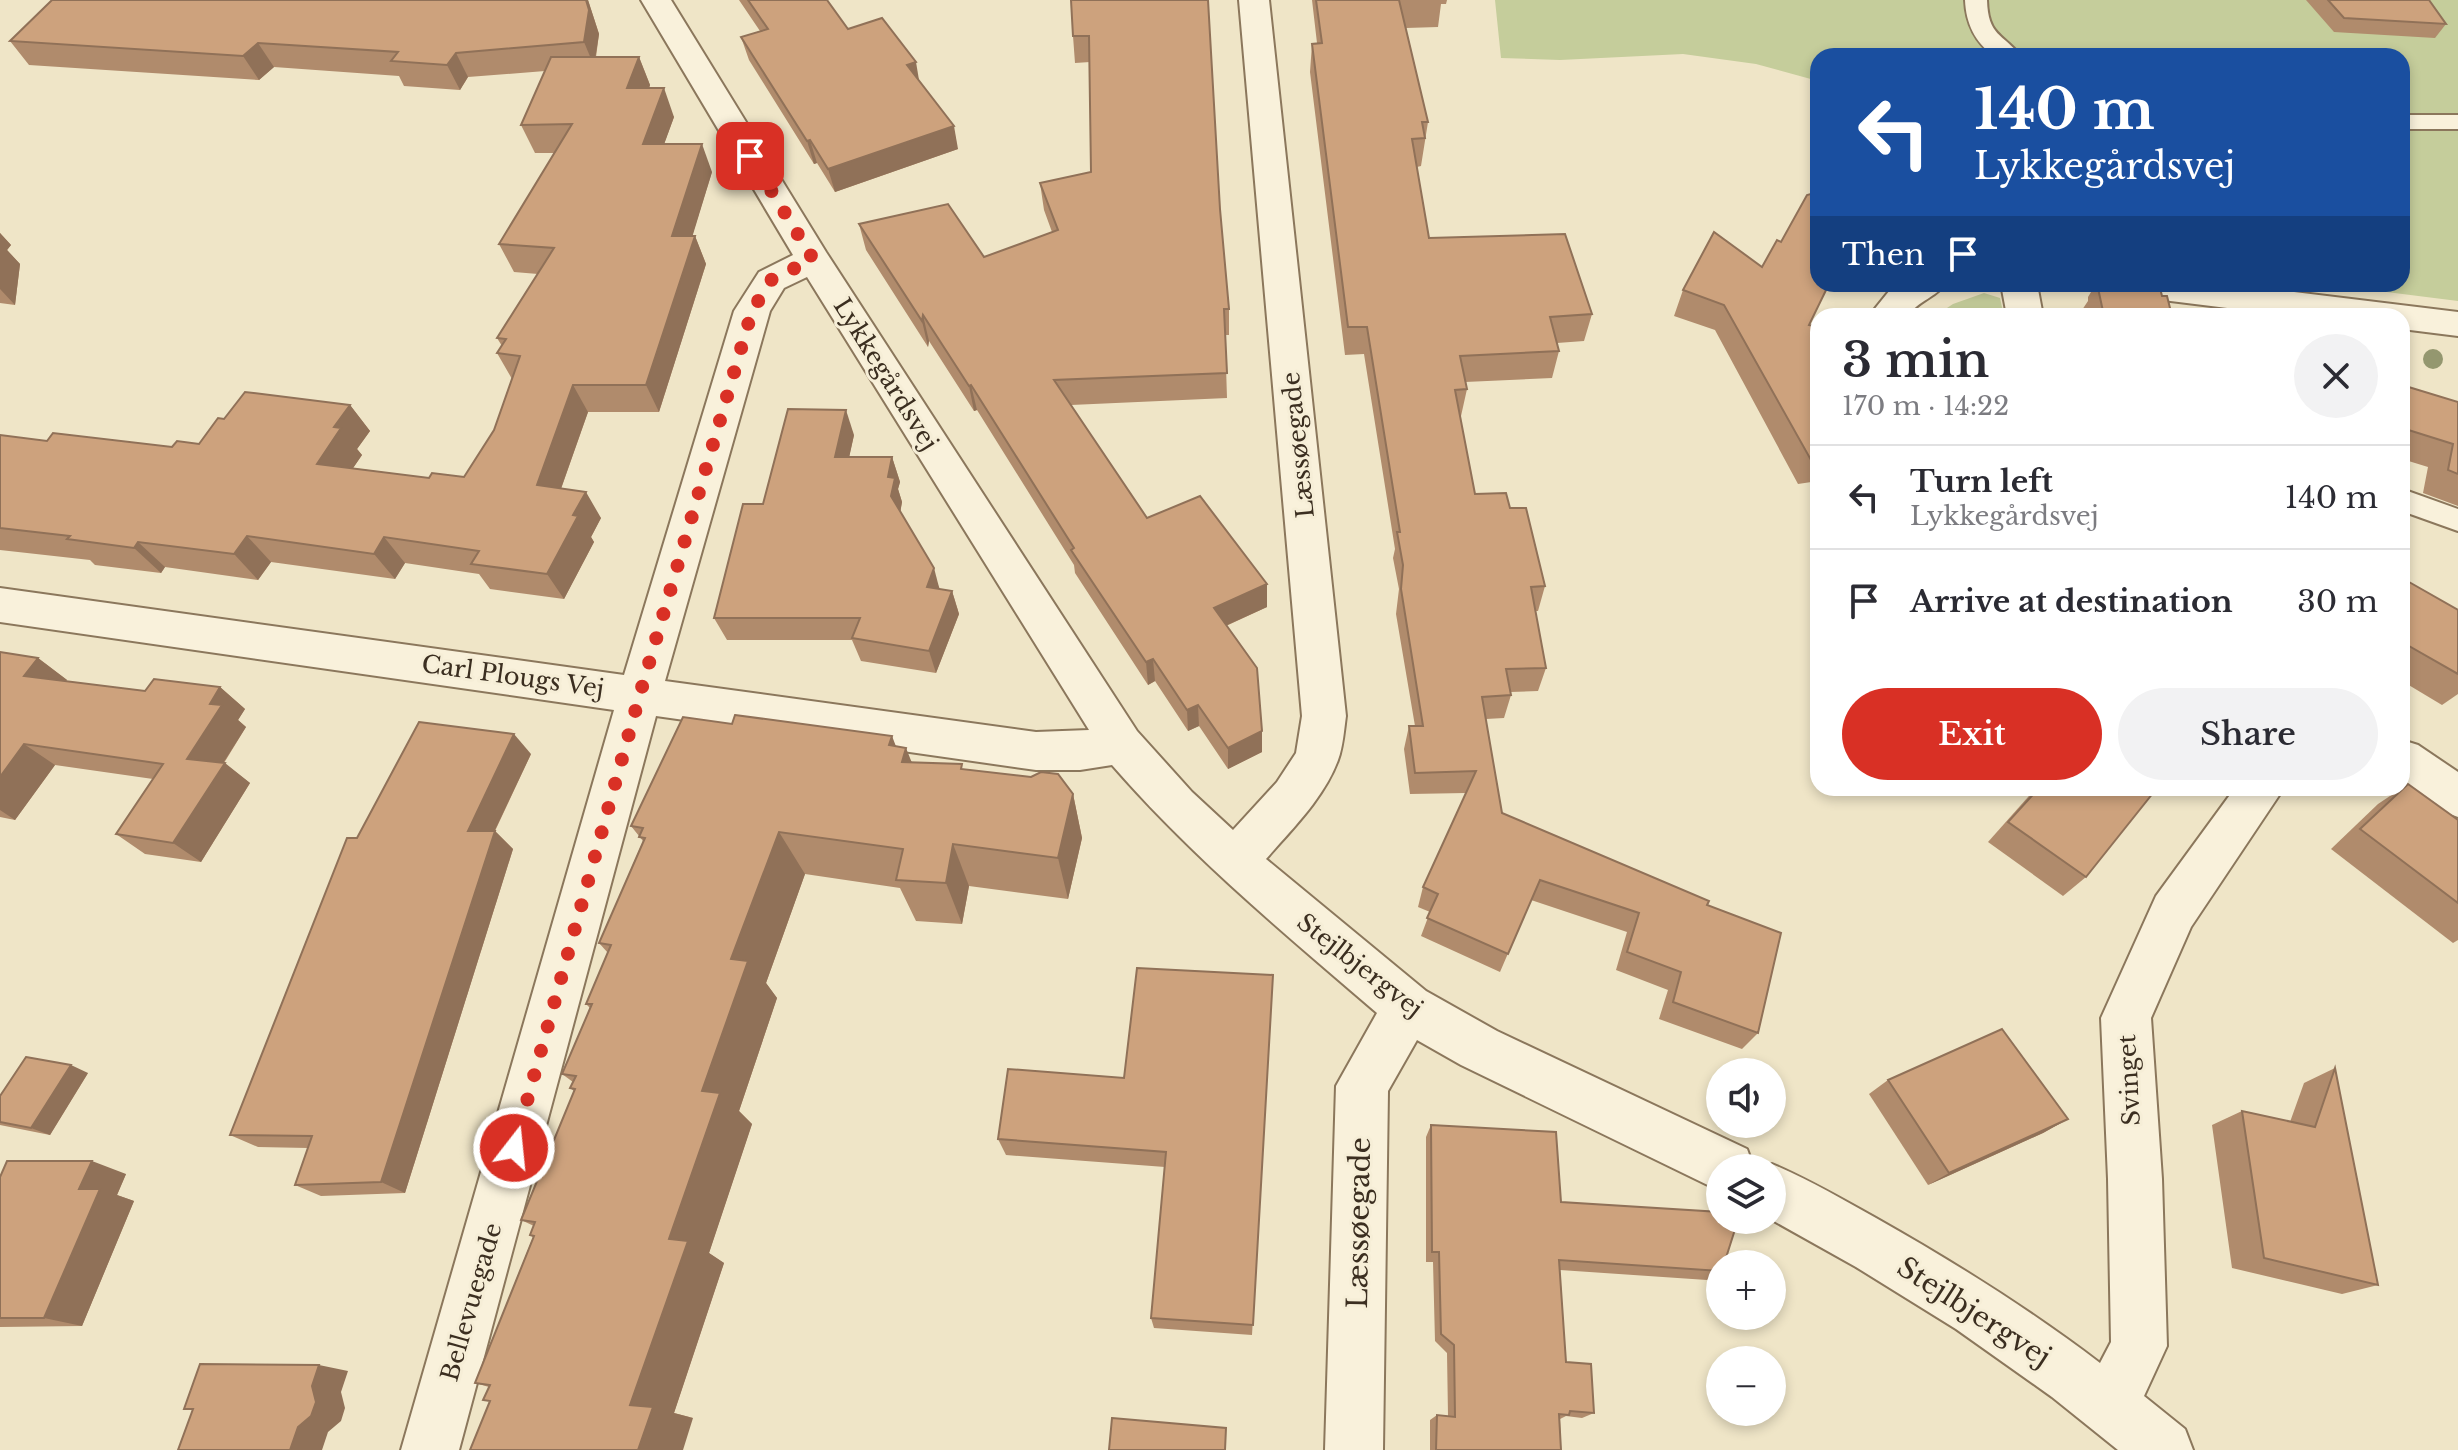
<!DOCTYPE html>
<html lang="en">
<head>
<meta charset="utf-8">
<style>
  :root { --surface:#fff; --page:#f2f2f3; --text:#2b2b33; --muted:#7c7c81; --line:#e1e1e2; --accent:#d93025 }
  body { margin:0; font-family:"Libre Baskerville",serif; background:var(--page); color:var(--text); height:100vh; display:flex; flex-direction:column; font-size:30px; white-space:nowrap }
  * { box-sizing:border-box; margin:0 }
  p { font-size:26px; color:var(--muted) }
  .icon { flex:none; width:44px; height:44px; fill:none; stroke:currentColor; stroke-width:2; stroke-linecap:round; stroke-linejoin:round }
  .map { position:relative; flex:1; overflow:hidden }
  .details { position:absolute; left:1810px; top:308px; width:600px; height:488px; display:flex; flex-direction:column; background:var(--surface); border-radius:24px; box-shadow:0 4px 12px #0003 }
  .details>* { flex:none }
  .hud { position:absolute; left:1810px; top:48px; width:600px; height:244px; border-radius:24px; box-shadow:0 4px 12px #0003; background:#1a4fa0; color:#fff; overflow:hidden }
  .controls { position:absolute; left:1706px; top:1058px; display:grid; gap:16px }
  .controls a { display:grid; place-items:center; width:80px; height:80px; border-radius:50%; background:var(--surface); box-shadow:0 4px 12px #0003; font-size:40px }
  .pin { position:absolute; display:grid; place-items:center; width:68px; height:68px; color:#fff; margin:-34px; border-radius:16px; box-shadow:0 4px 12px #0006 }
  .me { position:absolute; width:88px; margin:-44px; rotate:16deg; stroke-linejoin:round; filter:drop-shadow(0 0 6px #0008) }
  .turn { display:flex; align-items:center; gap:28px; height:168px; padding:0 32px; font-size:36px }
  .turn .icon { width:104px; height:104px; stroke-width:2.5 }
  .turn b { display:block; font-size:56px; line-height:68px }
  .then { display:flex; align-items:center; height:76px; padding:0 32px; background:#0003; gap:16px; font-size:30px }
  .round { display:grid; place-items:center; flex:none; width:84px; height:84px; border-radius:42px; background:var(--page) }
  .summary { display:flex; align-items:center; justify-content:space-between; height:136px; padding:0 32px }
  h1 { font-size:48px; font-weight:600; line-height:60px }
  .button { display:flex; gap:16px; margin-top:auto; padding:16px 32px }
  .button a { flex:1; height:92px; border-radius:48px; background:var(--accent); color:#fff; font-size:32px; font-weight:600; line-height:92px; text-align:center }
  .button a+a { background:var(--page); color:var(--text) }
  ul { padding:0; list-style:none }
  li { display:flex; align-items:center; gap:24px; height:104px; padding:0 32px; border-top:2px solid var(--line) }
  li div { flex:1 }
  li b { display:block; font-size:30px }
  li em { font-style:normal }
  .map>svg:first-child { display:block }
  .green { fill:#c5cd9b }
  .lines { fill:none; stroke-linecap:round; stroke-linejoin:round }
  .service-casing { stroke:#8b775c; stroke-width:4 }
  .minor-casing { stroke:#8b775c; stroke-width:4 }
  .service { fill:#f9f1db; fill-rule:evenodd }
  .minor { fill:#f9f1db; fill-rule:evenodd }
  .tree { fill:#94976f }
  .wall { fill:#b08b6c }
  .shaded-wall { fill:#907158 }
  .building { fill:#cda27d; stroke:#907158; stroke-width:2 }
  .route { stroke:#d93025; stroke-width:14; stroke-dasharray:0 25.2 }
  .labels { text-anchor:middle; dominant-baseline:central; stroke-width:6; stroke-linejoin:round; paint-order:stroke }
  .street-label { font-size:24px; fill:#3b2e20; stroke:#f6eed7 }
  .near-street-label { font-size:28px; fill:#3b2e20; stroke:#f6eed7 }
</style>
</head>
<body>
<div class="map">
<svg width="2458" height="1450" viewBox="0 0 2458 1450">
  <rect width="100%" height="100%" fill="#efe5c7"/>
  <!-- green -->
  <g class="green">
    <path d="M1495,0h963v301l-135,-17h79v-228h-584v25l-62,-17 -73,-10 -123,6 -59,-2z"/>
    <path d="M1984,293l16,5 4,18h-69l18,-12z"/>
  </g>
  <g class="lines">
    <!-- service casing -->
    <g class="service-casing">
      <g id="service">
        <path d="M1965,0h22c1,36 15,33 34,56h-27c-19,-14 -28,-32 -29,-56z"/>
        <rect x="2402" y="115" width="56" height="14"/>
        <path d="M2402,489l56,20v22l-56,-20z"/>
      </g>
    </g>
    <!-- minor casing -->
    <g class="minor-casing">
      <g id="minor">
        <path d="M641,0h30l155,252 311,479 55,61 41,38 44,-48 19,-29 6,-37 -63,-716h30l77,716c-2,14 -3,31 -8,44 -14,38 -46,69 -72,99l160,132 71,40 250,118 7,19h-34v23l-259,-126 -44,-25 -29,51 -5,359h-58l11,-364 41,-73c-92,-79 -185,-156 -265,-248l-32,5h-44l-380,-54 -197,734h-58l213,-740 -614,-88v-34l624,87 110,-364 25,-39 34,-17zM807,277l282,453 -53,2 -371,-51 105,-370 14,-23z"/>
        <path d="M1945,284c-9,13 -25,16 -38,32h-38l25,-31z"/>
        <path d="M2001,284h36l6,32h-36z"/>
        <path d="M2112,284h116l230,28v24l-56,-7v-13h-110l-162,-20 -12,-4z"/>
        <path d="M2402,740l16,5 40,27v45l-16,-6 -40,-27z"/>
        <path d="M2235,788h49l-93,139 -40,91 11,161 5,167 -23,50 41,33 8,21h-75l-66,-53 -96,-68 -100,-62 -84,-47v-52h-9l9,-4c36,15 70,35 104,54 78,44 153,91 224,145l11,-21 -3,-163 -7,-161 55,-122z"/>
      </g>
    </g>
    <!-- service -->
    <use href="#service" class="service"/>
    <!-- minor -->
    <use href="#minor" class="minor"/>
  </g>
  <!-- trees -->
  <circle class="tree" cx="2433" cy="359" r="10"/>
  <!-- wall -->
  <g class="wall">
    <path d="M52,0h536l11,34 -3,23h43l11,28 -1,3 25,29 -10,27 48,28 -20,64h3l11,28 -47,148h-71l-27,77 40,29 -10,19 3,5 -30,57 -74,-10 -11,-15 -74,-11 -10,16 -124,-17 -13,18 -93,-13 -4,6 -66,-8 -5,-5 -90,-10v-115l47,6 125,6 27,-3 25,-25 126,-14 20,26 -13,18 5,6 -9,13 76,10 35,-1 30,-47 18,-51 -15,-26 5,-7 -5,-8 41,-64 -24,-2 -15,-28 56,-91h-20l-14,-28 24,-54 -77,6 -8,13 -56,-4 -5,-10 -125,-9 -15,13 -230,-15 -19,-24z"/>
    <path d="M739,0h88l21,29 71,52 39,68 -123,43 -18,-29 -3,1 -65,-104 -8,-23 19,-6z"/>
    <path d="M1071,0l149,209 9,100v26h-4l2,63 -156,7 76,113 120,89 -41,19 36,126 -34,17 -29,-43 -11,5 -33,-50 -7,4 -73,-112 -1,-8 -97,-155 -3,1 -45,-70 -1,6 -62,-97 -7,-26 125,33 68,-25 -8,-22 -4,-27 51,-11 -1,-110 -15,1 -2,-27z"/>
    <path d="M1312,0h135l-1,4h-5l-3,23 -32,1 22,94 -7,44 -4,1 12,71 163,76 -8,27 -27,2 2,8 -7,27 -87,4 2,7 -6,27h-1l15,78 35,14 35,78 -7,25h-3l11,57 -8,23 -28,1 1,3 -7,23 -18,1 16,94 205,92 51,128 -16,16 -83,-30 9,-29 -52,-20 11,-38 -96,-32 -31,72 -79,-36 9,-24 -12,-5 5,-20 43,-94 -56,1 -6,-45 5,-23h6l-19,-112 3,-25 -6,-31 2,-9 -31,-195 -19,1 -35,-283 2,-28 5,-1z"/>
    <path d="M2306,0h123l17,24 -11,14 -101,-6z"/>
    <path d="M0,233l11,12 -4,5 13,14 -5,41 -15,-2z"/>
    <path d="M1762,267l48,58 8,2v154l-20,3 -83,-154 -41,-14 9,-26z"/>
    <path d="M2096,284h63l3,12 10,20h-91l-1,-3 8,-12v-4z"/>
    <path d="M2402,385l56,17v104l-35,-13 5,-26 -26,-8z"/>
    <path d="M854,435l-5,22h43l8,25 -2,7 4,13 -2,10 40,77 12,2 7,23 -23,59 -75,-12 -9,-21h-125l-13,-22 49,-114z"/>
    <path d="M2402,578l56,32v84l-16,11 -40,-24z"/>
    <path d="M0,652l38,6 29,22 -2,1 80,10 75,-4 25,22 -7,11 8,7 -22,36 26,20 -49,79 -56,-8 -29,-20 37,-55 -98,-14 -40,55 -15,-3z"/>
    <path d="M895,746l17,16 52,7 109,25 9,44 -14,61 -99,-13 -7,38 -46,-3 -16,-33 -95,-14 -39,109 11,15 -38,113 13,13 -43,129 15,10 -50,150 19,5 -210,-18 6,-13 -14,-4 58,-146 -3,-2 4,-9 -13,-6 53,-129 -4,-3 3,-6 -11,-8 28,-66 -4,-4 22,-51 -9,-10 44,-102 -12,-15z"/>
    <path d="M531,754l-36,77 18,18 -108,344 -84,3 -26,-11 13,-37 -50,-1 -28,-12 127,-297z"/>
    <path d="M2408,784l50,36v120l-5,3 -122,-94 47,-45z"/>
    <path d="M2036,788h121l-71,89 -23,19 -75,-54z"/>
    <path d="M1273,975l-21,360 -98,-7 -3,-10 14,-151 -159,-12 -8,-16 126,-61z"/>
    <path d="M2335,1068l43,217 -36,9 -110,-26 -20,-143 30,-14 48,11 14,-39z"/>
    <path d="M88,1073l-38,62 -50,-10v-29z"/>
    <path d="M1888,1080l180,39 -25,14 -115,52 -59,-91z"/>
    <path d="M1431,1125l130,77 159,62v8l-13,8 -147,-10 6,92 28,51 -12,5 -16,-2 -6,3 1,31h-131v-30l7,-5 11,1 -1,-63 -12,-12 -2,-79h-7v-125z"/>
    <path d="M126,1174l-9,21 17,6 -52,125 -82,1v-150z"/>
  </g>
  <!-- shaded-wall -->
  <g class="shaded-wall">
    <path d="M586,0h2l11,34 -5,32 -10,-24z"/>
    <path d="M258,43l16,24 -15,13 -16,-24z"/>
    <path d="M456,53l12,24 -8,13 -13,-25z"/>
    <path d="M639,57l11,28 -11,32 -12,-29z"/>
    <path d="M916,62l4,24 -13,-21z"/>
    <path d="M664,88l10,29 -20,55 -11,-28z"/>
    <path d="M954,126l4,23 -123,43 -7,-23z"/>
    <path d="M810,140l7,23 -3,1 -7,-23z"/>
    <path d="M702,144l10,28 -28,92 -12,-28z"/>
    <path d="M0,233l11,12 -4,5 13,14 -5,41 -15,-16z"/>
    <path d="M695,236l11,28 -47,148 -13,-27z"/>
    <path d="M923,315l6,26 -1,6 -6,-26z"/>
    <path d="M573,385l15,27 -35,99 -16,-26z"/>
    <path d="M971,385l6,25 -3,1 -5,-25z"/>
    <path d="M350,405l20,26 -13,18 5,6 -24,35 -21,-26 17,-37z"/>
    <path d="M846,410l8,25 -10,46 -9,-24z"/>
    <path d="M892,457l8,25 -2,7 4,13 -3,18 -8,-24 -3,-19z"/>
    <path d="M586,492l15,26 -10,19 3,5 -30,57 -17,-25 26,-59z"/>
    <path d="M247,536l24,26 -13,18 -24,-26z"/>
    <path d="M384,537l21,26 -10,16 -21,-25z"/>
    <path d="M138,542l27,25 -4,6 -27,-25z"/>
    <path d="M934,568l6,23 -13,-4z"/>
    <path d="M1267,584v23l-53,24v-23z"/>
    <path d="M952,591l7,23 -23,59 -7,-22z"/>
    <path d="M38,658l29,22 -14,18 -29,-22z"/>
    <path d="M1153,659l2,22 -7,4 -2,-23z"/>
    <path d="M220,687l25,22 -7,11 8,7 -33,52 -26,-20 23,-55z"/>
    <path d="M1198,705l1,21 -11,5 -1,-21z"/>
    <path d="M1262,731v21l-34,17v-21z"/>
    <path d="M514,734l17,20 -45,95 -18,-18z"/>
    <path d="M892,736l10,26 4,-14 18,45 -35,-48z"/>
    <path d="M24,744l31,21 -40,55 -15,-10v-33z"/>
    <path d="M225,763l25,20 -49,79 -28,-19z"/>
    <path d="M1073,794l9,44 -14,61 -10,-41z"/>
    <path d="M495,831l18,18 -108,344 -24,-11z"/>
    <path d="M779,832l26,42 -39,109 11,15 -38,113 13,13 -43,129 15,10 -50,150 19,5 -10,32h-45l-8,-45 101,-446z"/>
    <path d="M953,844l16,42 -7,38 -16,-41z"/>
    <path d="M71,1065l17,8 -38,62 -19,-7z"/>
    <path d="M2068,1119l-25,14 -115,52 21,-12z"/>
    <path d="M92,1161l34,13 -9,21 17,6 -52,125 -38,-8 35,-129z"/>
    <path d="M319,1365l29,6 -7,21 4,16 -4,13 -13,11 -6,18h-32z"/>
  </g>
  <!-- building -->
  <g class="building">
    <path d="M52,0h534l3,10 -5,32 -128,11 -9,12 -56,-4 7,-9 -140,-9 -15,13 -233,-15z"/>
    <path d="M748,0h79l21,29 34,-11 34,44 -9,3 47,61 -126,43 -18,-29 -3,1 -66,-104 27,-8z"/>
    <path d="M1071,0h137l12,209 9,100h-5l3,64 -173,7 93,138 53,-22 67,88 -53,24 43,60 5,63 -34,17 -30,-43 -11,5 -34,-51 -7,3 -75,-112 3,-2 -103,-163 -2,1 -46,-71 -1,6 -63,-97 89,-20 36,53 74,-27 -18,-47 51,-11 -2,-136h-16z"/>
    <path d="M1316,0h83l29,122h-6l3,16 -13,1 17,99 136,-4 27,80 -42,3 9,34 -99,5 7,33 -12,1 20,104 31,-1 4,15h16l19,78 -14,1 15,81 -40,1 5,26 -29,2 20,116 207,88 -2,4 74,28 -23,100 -85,-31 8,-30 -54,-20 12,-39 -99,-33 -32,74 -81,-36 11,-24 -15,-7 53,-116 -61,2 -6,-47h14l-22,-137 2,-24 -6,-33h3l-33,-205h-19l-36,-283 10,-1z"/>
    <path d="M2328,0h101l17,24 -102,-6z"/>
    <path d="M551,57h88l-12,31h37l-21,56h59l-30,92h23l-49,149h-73l-36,100 49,7 -13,23 5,1 -31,58 -76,-10 8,-13 -95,-14 -10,17 -127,-18 -13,18 -96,-12 -4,6 -67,-9 3,-3 -70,-8v-93l47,6 6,-8 119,14 5,-6 22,3 19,-26 6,1 21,-27 105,13 -16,22 7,1 -24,36 112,14 3,-5 32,4 30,-47 26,-74 -23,-3 9,-14 -9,-1 57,-90 -55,-4 73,-120 -51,1z"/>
    <path d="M1818,192v92h11l-20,41 9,2v132l-7,1 -87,-155 -41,-15 31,-58 48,35 15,-27 4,2 26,-47z"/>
    <path d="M2108,284h51l3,12h5l5,20h-68l-6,-28 11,1z"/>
    <path d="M2402,385l56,17v72l-10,-4 5,-26 -51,-16z"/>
    <path d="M788,409l58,1 -11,47h57l-4,20 7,1 -4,18 43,72 -7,19 25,4 -23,60 -77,-13 8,-20h-146l29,-114h20z"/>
    <path d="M2402,578l56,32v64l-56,-32z"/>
    <path d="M0,652l38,6 -14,18 121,15 9,-12 66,8 -10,17 12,1 -35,54 38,4 -52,80 -57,-9 47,-70 -139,-20 -24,33z"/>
    <path d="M735,715l157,21 -3,9 17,3 -4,14 60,2 -1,5 70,8 10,-5 17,2 15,20 -15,64 -105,-14 -7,39 -50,-3 7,-31 -124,-17 -48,127 17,2 -46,130 18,2 -51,146 19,2 -58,164 23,2 -15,43h-168l20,-49 -7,-1 7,-15 -15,-2 59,-147 -4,-1 5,-13 -14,-2 54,-131 -5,-1 6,-12 -14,-2 30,-70h-6l25,-59 -12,-2 46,-105 -6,-1 4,-9 -12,-2 52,-109 49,7z"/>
    <path d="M419,722l95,12 -46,97h27l-114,351 -86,3 17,-49 -82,-1 117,-297h10z"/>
    <path d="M2408,784l50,36v83l-98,-74z"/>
    <path d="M2039,788h118l-71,89 -78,-55z"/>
    <path d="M1137,968l136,7 -20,350 -102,-7 15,-166 -168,-13 10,-70 116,9z"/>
    <path d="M2002,1029l66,90 -119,54 -61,-93z"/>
    <path d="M26,1057l45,8 -40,63 -31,-6v-26z"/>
    <path d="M2335,1068l43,217 -114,-27 -22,-147 73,16z"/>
    <path d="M1431,1125l125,7 5,70 159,10v8h18l-14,44h-4v7l-161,-11 7,102 25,2 3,49 -24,-2 -1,4 -10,-1 2,36h-125l1,-35 18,2 -1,-72 -13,-11 -2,-82h-7z"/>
    <path d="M7,1161h85l-13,28h21l-56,129h-44v-141z"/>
    <path d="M200,1364l119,1 -7,21 4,16 -5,14 -13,11 -8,23h-112l15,-41h-9z"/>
    <path d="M1112,1418l114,10 -1,22h-116z"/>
  </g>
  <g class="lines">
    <!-- route -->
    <path class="route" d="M514,1148l126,-454 112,-383 19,-31 42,-21 -63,-103"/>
  </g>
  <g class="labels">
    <!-- street labels -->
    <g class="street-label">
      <text transform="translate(886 374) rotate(58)">Lykkegårdsvej</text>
      <text transform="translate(1298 445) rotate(-96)">Læssøegade</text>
      <text transform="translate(513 676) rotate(8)">Carl Plougs Vej</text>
      <text transform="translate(1360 965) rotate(38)">Stejlbjergvej</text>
      <text transform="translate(2129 1080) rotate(-93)">Svinget</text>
      <text transform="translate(471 1302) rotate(-74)">Bellevuegade</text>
    </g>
    <!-- near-street labels -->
    <g class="near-street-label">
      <text transform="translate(1359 1223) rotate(-89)">Læssøegade</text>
      <text transform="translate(1974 1312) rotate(33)">Stejlbjergvej</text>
    </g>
  </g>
</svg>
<div class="controls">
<a><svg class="icon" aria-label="sound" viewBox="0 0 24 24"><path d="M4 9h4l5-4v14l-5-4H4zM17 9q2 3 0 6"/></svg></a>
<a><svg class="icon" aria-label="layers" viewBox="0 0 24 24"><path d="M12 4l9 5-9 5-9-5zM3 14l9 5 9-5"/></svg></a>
<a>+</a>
<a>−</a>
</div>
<div class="pin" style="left:750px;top:156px;background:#d93025"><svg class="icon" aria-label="arrive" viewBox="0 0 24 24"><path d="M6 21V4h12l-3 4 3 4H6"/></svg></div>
<svg class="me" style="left:514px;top:1148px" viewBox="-20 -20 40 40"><circle r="17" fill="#d93025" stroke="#fff" stroke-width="3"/><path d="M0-11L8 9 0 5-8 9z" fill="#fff"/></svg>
<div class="hud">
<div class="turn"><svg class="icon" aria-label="left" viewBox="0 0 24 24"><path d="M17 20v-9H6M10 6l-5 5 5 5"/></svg><div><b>140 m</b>Lykkegårdsvej</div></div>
<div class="then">Then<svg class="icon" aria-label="arrive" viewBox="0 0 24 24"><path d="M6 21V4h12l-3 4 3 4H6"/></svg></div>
</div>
<section class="details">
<div class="summary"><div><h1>3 min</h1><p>170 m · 14:22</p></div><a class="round"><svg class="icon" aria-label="close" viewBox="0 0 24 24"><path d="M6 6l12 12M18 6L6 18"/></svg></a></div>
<ul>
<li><svg class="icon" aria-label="left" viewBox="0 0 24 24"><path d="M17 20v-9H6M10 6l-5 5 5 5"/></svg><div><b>Turn left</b><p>Lykkegårdsvej</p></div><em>140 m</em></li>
<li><svg class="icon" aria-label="arrive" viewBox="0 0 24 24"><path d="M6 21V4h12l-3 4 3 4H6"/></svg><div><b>Arrive at destination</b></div><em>30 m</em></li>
</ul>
<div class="button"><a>Exit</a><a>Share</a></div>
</section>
</div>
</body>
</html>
